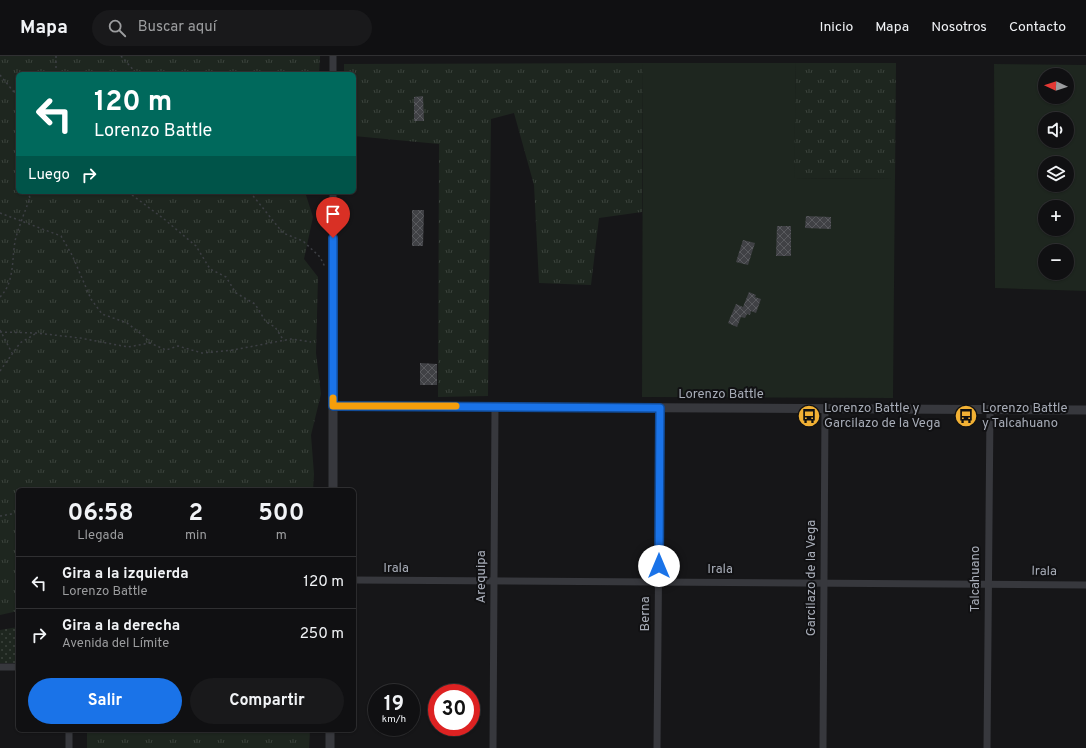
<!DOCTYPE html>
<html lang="es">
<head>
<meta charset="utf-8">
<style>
  :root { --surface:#101012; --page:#19191b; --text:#f1f3f6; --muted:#9c9d9f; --line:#303032; --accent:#1a73e8 }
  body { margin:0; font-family:Overpass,sans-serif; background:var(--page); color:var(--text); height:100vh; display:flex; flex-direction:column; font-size:15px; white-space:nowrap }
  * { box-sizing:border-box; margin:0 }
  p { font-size:13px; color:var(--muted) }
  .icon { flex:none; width:22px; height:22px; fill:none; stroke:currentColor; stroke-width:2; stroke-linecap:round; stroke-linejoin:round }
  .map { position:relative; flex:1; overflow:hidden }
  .drawer { position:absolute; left:16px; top:432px; width:340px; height:244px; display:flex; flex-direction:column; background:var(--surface); border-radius:6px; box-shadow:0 1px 3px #0004,0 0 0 1px var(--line) }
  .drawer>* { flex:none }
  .banner { position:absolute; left:16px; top:16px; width:340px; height:122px; border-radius:6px; box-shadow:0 1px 3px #0004,0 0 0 1px var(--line); background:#00695c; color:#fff; overflow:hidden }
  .needle { width:26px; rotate:273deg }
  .fabs { position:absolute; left:1038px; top:12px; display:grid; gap:8px }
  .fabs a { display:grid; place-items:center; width:36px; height:36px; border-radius:50%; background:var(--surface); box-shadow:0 1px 3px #0004,0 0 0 1px var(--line); font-size:20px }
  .speed { position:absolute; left:368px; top:628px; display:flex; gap:8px; font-size:20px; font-weight:700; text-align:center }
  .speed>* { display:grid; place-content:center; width:52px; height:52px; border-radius:50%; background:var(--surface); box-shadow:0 1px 3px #0004,0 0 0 1px var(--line); line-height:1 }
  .speed small { font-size:10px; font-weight:400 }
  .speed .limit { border:6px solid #d22; background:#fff; color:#111 }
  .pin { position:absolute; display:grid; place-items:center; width:34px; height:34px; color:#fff; margin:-41px -17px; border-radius:50% 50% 50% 0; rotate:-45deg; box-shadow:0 0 4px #0007 }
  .pin .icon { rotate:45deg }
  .me { position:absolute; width:44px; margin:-22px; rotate:0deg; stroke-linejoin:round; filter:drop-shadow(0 0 3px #0008) }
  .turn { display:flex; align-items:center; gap:14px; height:84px; padding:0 12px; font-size:18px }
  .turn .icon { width:52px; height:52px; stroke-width:2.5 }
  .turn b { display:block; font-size:28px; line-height:34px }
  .then { display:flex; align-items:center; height:38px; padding:0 12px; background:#0003; gap:8px; font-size:15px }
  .eta { display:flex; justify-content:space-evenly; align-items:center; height:68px; text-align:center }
  .eta b { font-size:24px; font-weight:700; line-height:28px }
  .button { display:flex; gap:8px; margin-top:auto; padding:8px 12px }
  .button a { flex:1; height:46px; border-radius:24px; background:var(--accent); color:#fff; font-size:16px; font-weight:700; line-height:46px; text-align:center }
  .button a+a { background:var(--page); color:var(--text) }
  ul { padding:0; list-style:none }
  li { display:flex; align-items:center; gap:12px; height:52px; padding:0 12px; border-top:1px solid var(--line) }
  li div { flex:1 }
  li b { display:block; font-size:15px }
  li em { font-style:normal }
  header { display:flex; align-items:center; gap:24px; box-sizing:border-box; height:56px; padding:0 20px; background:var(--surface); border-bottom:1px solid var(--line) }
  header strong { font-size:19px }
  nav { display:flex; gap:22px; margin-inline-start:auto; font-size:14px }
  .search { width:280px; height:36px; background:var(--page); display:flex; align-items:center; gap:10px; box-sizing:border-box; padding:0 14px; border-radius:22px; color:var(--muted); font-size:15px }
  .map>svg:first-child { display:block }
  .grass { fill:url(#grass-tufts) }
  .park { fill:url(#park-dots) }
  .pitch { fill:#1e261f; fill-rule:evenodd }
  .building { fill:url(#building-cross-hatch) }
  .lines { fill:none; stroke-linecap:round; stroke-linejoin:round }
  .path { stroke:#3d3f44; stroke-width:1.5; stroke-dasharray:2 3; stroke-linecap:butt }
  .minor { stroke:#37383d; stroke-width:7 }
  .tertiary { stroke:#37383d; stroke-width:9 }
  .route-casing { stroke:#114b97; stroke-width:10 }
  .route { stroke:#1a73e8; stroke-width:7 }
  .slow { stroke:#f59e0b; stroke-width:7 }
  .labels { text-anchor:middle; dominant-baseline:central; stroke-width:4; stroke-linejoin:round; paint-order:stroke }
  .street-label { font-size:13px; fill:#a8adb8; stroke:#111113 }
  .poi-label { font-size:13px; fill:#a8adb8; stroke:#111113; text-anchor:start }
</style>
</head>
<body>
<header>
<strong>Mapa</strong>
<div class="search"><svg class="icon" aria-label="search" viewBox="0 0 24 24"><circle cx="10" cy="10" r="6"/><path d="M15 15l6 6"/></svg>Buscar aquí</div>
<nav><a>Inicio</a><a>Mapa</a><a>Nosotros</a><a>Contacto</a></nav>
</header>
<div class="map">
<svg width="1086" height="692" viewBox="0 0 1086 692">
  <defs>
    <pattern id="grass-tufts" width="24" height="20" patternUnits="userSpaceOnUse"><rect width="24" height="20" fill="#1e261f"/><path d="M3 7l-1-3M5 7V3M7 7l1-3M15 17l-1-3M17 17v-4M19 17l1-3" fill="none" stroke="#3c433d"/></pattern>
    <pattern id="park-dots" width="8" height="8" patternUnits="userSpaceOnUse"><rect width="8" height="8" fill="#1e261f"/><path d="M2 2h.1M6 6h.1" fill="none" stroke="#3c433d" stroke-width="1.8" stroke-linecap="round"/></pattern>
    <pattern id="building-cross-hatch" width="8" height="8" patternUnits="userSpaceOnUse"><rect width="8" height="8" fill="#404145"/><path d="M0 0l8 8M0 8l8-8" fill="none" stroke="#595a5e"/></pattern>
  </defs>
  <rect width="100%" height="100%" fill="#161618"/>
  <!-- grass -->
  <g class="grass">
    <path d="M0,0h320l-1,18h-301v118h287l8,25 -9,42 14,18 -2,76 5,41 -10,41 3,39 -1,16h-295v121l-18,4z"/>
    <path d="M643,7l-1,149 -43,6 -8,67 -52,-2 -5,-98 -20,-72 -23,6 -3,277 -50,1 1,-253 -85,-8v-62h-10v-10z"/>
    <path d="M796,7h100l-1,115 -102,1z"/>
    <path d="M87,674h223l-1,18h-222z"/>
  </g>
  <!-- park -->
  <path class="park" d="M18,571v36h-18v-33z"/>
  <!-- pitch -->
  <g class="pitch">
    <path d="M643,7h153l-2,116 101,-1 -2,220 -251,-1z"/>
    <path d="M994,8l92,1v226l-91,-3zM1045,19h22v22h-22zM1045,63h22v22h-22zM1045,107h22v22h-22zM1045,151h22v22h-22zM1045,195h22v22h-22z"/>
  </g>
  <!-- building -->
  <g class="building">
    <path d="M423,40l1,25h-10v-24z"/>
    <path d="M412,154h12l-1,36h-11z"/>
    <path d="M806,160l25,1v12l-26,-1z"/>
    <path d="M777,170h14v30h-15z"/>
    <path d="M743,184l12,3 -7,22 -12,-3z"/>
    <path d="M749,236l7,3 -1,2 6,2 -5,14 -5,-2 -1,4 -3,-1 -2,4 -4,-1 -4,10 -9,-4 8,-19 7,3z"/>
    <path d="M420,307l17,1v21h-17z"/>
  </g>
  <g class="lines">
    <!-- path -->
    <g class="path">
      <path d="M56,0v18"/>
      <path d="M121,0l16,18"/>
      <path d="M0,19l18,22"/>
      <path d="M128,136l36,27 32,27 14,23 16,8 10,16 19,11 11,18 9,5 9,14"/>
      <path d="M250,136l33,41 20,8 17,16 5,10"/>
      <path d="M0,157l61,23 11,19 19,44 11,15 25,9 17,13 6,7 16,7 12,-4 24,7 31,-3 58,-11 20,3"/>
      <path d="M0,241c16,-16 11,-41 16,-60 4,-13 9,-26 14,-39l-2,-6"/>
      <path d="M0,274l12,23"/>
      <path d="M0,276l36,1 44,5 48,9 22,-4"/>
      <path d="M0,315l20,-28 15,-9"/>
      <path d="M0,460l18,-3"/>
    </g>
    <!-- minor -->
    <g class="minor">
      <path d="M333,18v-18"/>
      <path d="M333,350v-214"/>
      <path d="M354,524l732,5"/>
      <path d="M0,611h18"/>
      <path d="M69,692v-18"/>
      <path d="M493,692l2,-341"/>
      <path d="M657,692l3,-340"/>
      <path d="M823,692l2,-340"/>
      <path d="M987,692l3,-339"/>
    </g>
    <!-- tertiary -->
    <g class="tertiary">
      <path d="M333,434v-84l753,4"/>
      <path d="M330,692v-18"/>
    </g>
  </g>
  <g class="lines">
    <!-- route casing -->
    <g class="route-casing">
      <path id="route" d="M333,182v168l327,2 -1,158"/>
    </g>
    <!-- route -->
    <use href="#route" class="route"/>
    <!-- slow -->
    <path class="slow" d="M333,342v8h123"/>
  </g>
  <!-- icons -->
  <defs>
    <g id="bus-disc" transform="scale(1.15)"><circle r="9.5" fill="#f2b134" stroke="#111113"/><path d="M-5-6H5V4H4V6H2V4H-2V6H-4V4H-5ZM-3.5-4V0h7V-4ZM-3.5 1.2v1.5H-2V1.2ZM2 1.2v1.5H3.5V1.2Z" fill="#111"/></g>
  </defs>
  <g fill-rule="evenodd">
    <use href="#bus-disc" x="809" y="360"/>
    <use href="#bus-disc" x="966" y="360"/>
  </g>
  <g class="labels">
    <!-- street labels -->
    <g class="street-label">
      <text x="721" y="339">Lorenzo Battle</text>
      <text x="396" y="513">Irala</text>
      <text x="720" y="514">Irala</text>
      <text transform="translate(1044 516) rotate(1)">Irala</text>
      <text transform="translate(482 521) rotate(-90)">Arequipa</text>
      <text transform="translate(812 522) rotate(-90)">Garcilazo de la Vega</text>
      <text transform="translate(976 523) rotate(-90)">Talcahuano</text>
      <text transform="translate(646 558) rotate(-90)">Berna</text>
    </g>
    <!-- poi labels -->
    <g class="poi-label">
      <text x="824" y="353">Lorenzo Battle y<tspan x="824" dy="15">Garcilazo de la Vega</tspan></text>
      <text x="982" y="353">Lorenzo Battle<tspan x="982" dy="15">y Talcahuano</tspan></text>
    </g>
  </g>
</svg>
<div class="fabs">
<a><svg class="needle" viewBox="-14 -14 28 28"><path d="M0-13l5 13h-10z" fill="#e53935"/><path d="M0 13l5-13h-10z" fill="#9c9d9f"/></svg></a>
<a><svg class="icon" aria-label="sound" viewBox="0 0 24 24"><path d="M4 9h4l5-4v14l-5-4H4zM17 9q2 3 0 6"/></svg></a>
<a><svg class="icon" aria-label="layers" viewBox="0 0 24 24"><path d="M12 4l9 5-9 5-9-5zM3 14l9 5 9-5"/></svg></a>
<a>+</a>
<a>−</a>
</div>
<div class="speed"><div>19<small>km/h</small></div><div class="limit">30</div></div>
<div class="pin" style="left:333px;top:182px;background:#d93025"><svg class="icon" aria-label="arrive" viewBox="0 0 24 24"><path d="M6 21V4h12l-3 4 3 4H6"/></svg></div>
<svg class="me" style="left:659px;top:510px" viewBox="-20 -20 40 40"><circle r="19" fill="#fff"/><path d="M0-13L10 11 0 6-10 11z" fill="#1a73e8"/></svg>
<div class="banner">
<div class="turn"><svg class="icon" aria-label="left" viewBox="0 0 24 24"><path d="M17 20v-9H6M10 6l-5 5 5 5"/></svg><div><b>120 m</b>Lorenzo Battle</div></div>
<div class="then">Luego<svg class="icon" aria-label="right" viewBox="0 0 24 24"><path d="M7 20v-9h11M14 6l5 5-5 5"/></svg></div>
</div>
<section class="drawer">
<div class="eta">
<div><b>06:58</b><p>Llegada</p></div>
<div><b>2</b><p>min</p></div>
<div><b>500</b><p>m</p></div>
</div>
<ul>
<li><svg class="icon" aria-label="left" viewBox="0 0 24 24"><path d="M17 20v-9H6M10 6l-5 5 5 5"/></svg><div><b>Gira a la izquierda</b><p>Lorenzo Battle</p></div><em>120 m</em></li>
<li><svg class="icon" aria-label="right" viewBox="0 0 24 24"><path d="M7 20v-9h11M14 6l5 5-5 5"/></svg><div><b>Gira a la derecha</b><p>Avenida del Límite</p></div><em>250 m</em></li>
</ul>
<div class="button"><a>Salir</a><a>Compartir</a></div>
</section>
</div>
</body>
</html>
